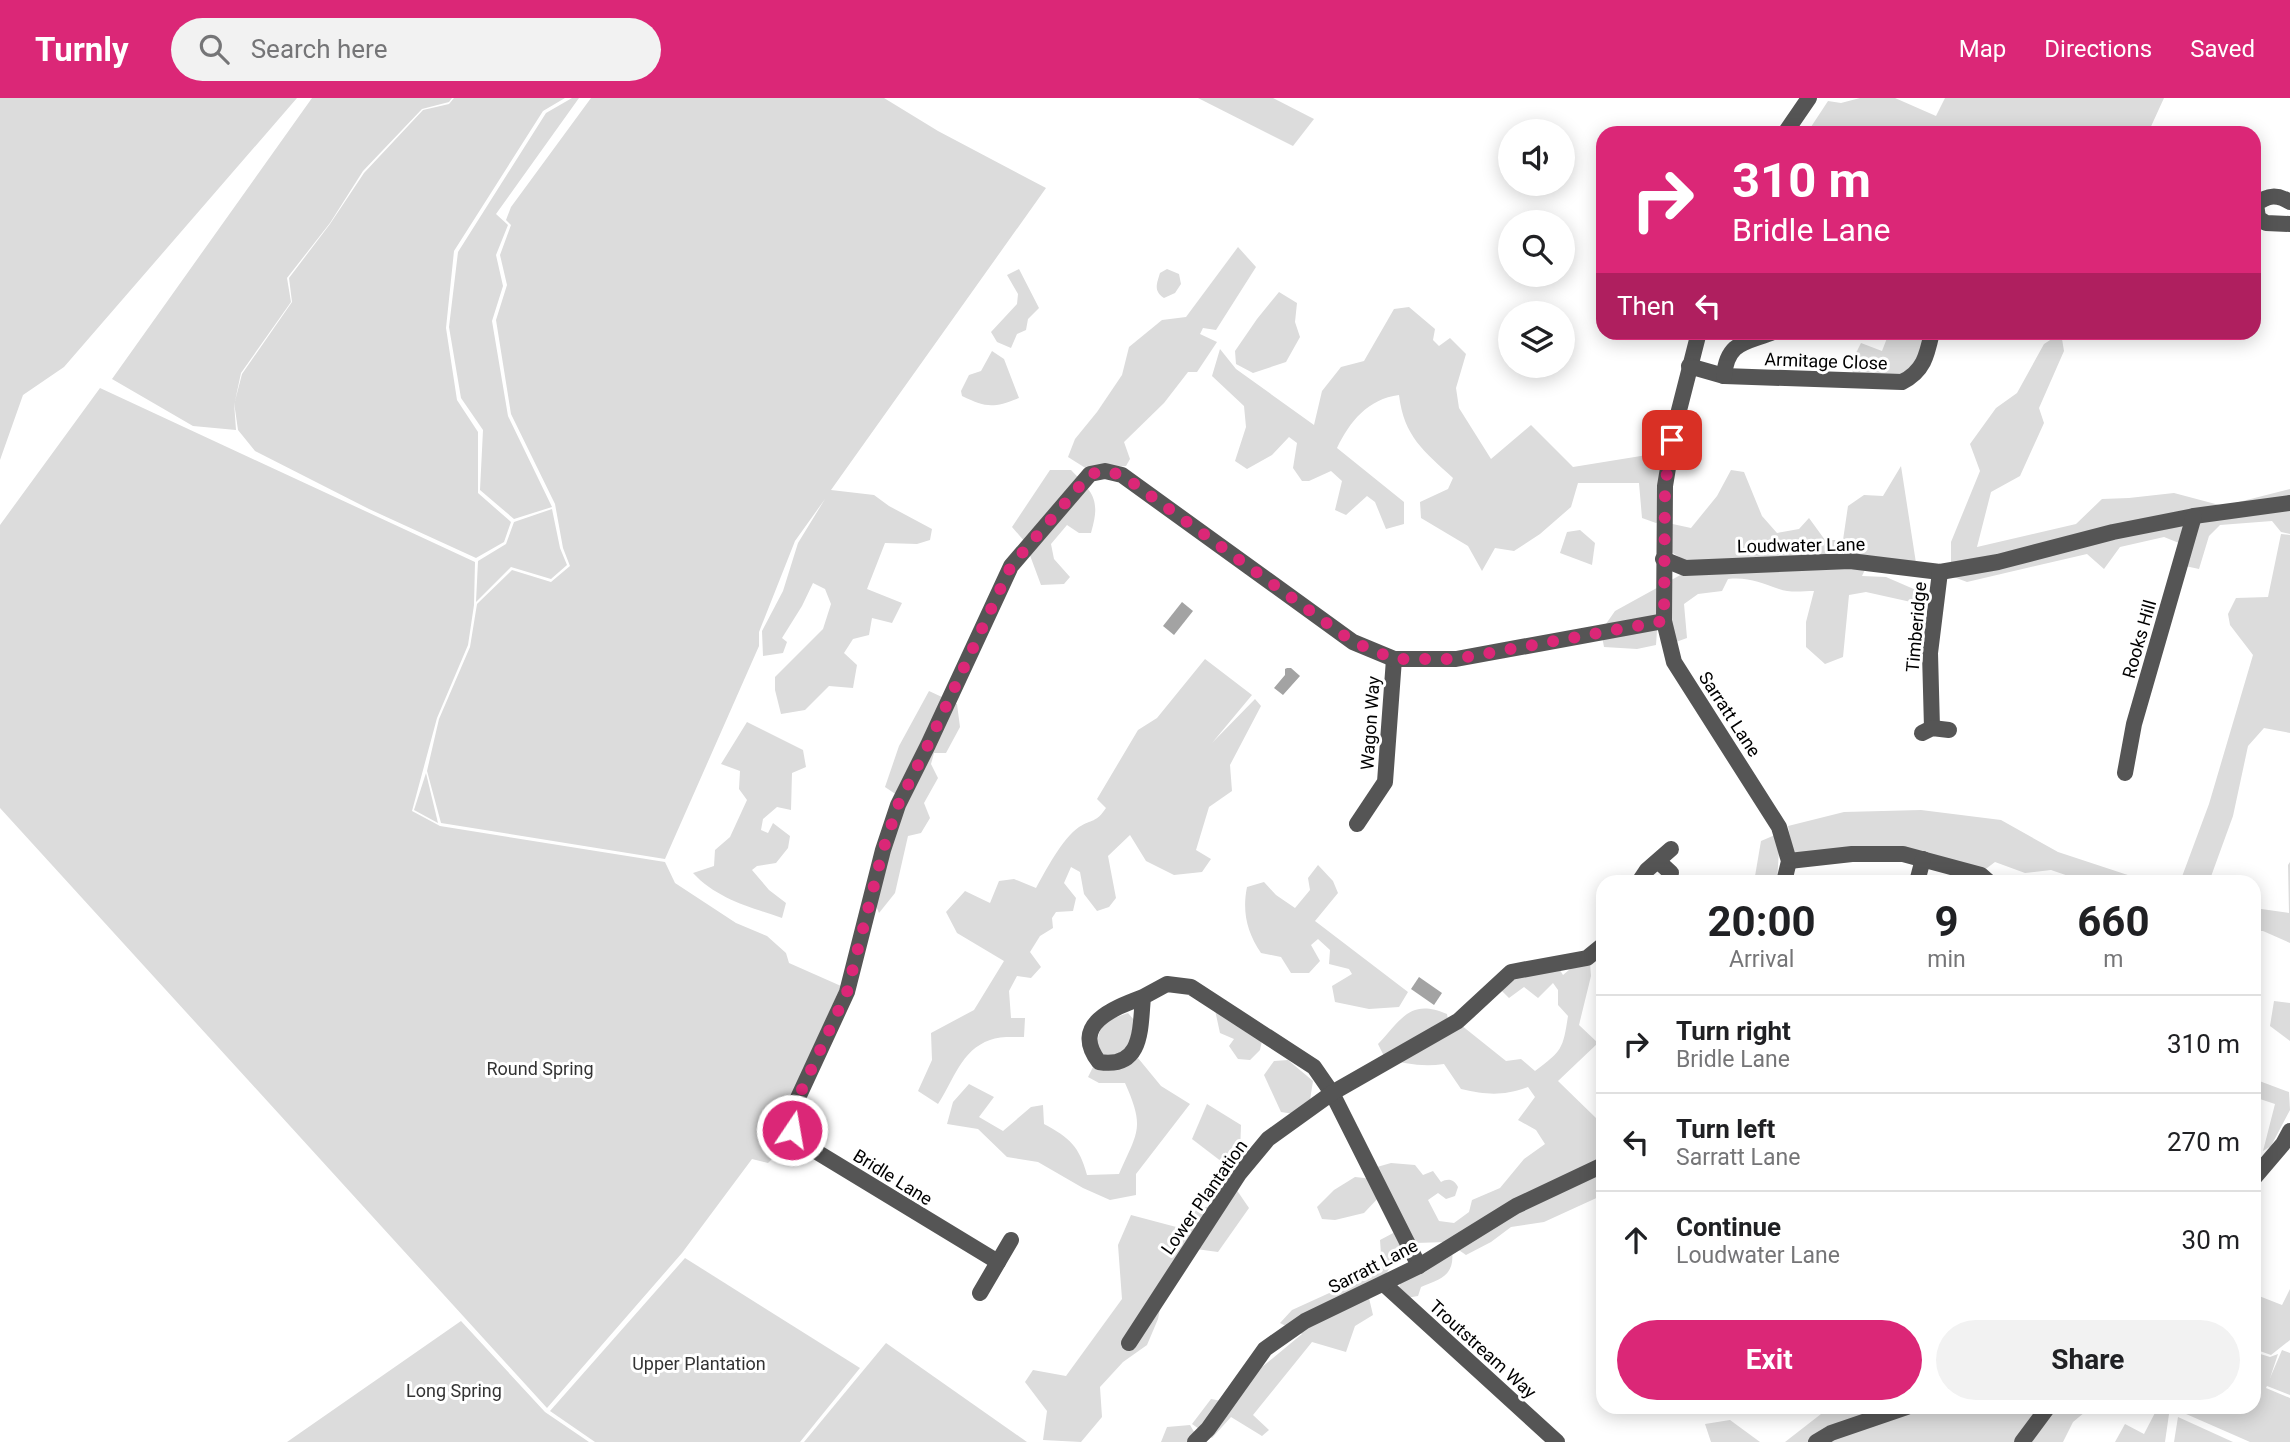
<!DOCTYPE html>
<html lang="en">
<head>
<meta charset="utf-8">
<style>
  :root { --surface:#fff; --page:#f2f2f2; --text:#202124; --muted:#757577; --line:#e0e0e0; --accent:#db2777 }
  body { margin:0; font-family:Roboto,sans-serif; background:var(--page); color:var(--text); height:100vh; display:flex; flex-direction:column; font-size:26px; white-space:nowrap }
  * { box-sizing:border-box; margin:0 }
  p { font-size:23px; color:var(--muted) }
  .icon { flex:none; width:38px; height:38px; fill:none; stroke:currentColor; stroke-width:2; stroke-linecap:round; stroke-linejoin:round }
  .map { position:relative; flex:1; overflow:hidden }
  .drawer { position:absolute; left:1596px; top:777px; width:665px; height:539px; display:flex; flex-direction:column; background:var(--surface); border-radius:21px; box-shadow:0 4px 18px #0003 }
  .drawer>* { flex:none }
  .hud { position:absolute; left:1596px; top:28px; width:665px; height:214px; border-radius:21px; box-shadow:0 4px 18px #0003; background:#db2777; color:#fff; overflow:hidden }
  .tools { position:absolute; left:1498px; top:21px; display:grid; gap:14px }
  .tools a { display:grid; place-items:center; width:77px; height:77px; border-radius:50%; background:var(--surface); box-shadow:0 4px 18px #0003; font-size:35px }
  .pin { position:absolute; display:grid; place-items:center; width:60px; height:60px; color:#fff; margin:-30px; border-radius:14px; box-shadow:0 4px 10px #0006 }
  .me { position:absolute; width:77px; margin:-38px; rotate:12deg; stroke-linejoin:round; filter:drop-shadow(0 0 5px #0008) }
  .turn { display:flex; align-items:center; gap:24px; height:147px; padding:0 21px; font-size:32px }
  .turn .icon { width:91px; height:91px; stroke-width:2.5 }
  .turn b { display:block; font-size:49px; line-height:60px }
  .then { display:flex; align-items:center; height:66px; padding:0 21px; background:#0003; gap:14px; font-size:26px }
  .eta { display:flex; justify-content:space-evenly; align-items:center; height:119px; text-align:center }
  .eta b { font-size:42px; font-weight:700; line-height:49px }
  .cta { display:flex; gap:14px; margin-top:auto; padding:14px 21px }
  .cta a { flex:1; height:80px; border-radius:42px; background:var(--accent); color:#fff; font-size:28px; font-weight:700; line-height:80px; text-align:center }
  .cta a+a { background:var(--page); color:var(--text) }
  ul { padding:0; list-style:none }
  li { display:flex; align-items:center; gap:21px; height:98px; padding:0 21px; border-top:2px solid var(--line) }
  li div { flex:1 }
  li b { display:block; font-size:26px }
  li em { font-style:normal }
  header { display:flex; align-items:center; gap:42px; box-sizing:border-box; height:98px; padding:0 35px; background:var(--accent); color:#fff }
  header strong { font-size:33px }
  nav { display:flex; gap:38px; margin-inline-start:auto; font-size:24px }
  .search { width:490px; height:63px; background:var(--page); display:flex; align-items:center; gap:18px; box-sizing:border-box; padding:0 24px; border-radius:38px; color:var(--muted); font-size:26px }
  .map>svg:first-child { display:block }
  .green { fill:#dcdcdc }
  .water { fill:#a3a3a3 }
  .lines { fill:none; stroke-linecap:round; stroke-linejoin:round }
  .minor { stroke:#555; stroke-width:16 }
  .route { stroke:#db2777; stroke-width:12; stroke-dasharray:0 21.6 }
  .labels { text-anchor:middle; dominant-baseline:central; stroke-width:6; stroke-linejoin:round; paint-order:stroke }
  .street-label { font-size:18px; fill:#000; stroke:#fff }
  .park-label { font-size:18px; fill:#333; stroke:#fff }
</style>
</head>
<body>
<header>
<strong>Turnly</strong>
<div class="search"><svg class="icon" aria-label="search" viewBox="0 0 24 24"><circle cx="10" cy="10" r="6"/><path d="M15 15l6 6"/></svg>Search here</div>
<nav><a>Map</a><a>Directions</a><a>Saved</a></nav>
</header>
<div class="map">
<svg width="2290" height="1344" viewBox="0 0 2290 1344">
  <rect width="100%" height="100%" fill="#fff"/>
  <!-- green -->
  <g class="green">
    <path d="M0,0h297l-233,269 -41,28 -23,65z"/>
    <path d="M312,0h140l-3,4 -27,7 -59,62 -33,52 -43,55 4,24 -50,71 -6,28 7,-27 50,-72 -3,-24 41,-54 34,-51 59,-63 26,-6 5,-6h111l-22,13 -89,140 -8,77 11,72 21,32v61l33,29 -7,20 -28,16 -107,-49 -114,-58 -17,-21 -4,-28 2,28 -43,-4 -81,-47z"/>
    <path d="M572,0h7l-83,116 12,11 -12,30 7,31 -11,35 16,95 44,91 -38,12 -34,-29 3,-60 -22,-32 -12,-71 9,-75 88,-139z"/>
    <path d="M591,0h293l54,33 108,57 -215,302 43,5 15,11 43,23 -2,11 -13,4 -32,-1 -18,46 35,14 -10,20 -20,-5 -3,17 -16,4 -9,14 13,12 -4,23 -24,-2 -24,24 -24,4 -6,-24v-13l48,-48 8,-25 -6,-15 -12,-6 -11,23 -20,32 5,4 -4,11 -20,3 -1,-25 21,-40 15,-48 27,-44 -30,42 -36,91v14l-94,213 -224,-36 -14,-52 12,-52 31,-72 7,-43 35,-34 39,12 19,-16 -7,-18 -8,-44 -44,-90 -15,-94 11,-35 -7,-30 11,-30 -5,-5 5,-13z"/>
    <path d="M1198,0h75l41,21 -21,27z"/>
    <path d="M1860,0h35l41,18 9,-18h219l-16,35h-341l21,-32 13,2z"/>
    <path d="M1238,149l18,20 -40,63 -13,-2 -3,6 17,8 -20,30h-9l-24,31 -40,39 6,17 -4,7 -39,3 -19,-12 7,-18 22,-27 25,-37 7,-28 33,-27 24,-3z"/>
    <path d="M1019,171l20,39 -11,11 -2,11 -9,4 -6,14 -14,-6 -6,-10 26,-28 1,-10 -11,-19z"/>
    <path d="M1167,171l12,5 2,10 -6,9 -11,5c-11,-7 -7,-15 -4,-25z"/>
    <path d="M1279,194l18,11 -2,19 5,15 -14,25 -33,11 -17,-9 -1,-13 22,-32z"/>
    <path d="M1409,209l26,22 -2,11 6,6 11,-8 16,16 -10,34 3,20 32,51 40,-34 42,42 74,-12 18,-10 3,73 -12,5 -14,-5 -3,-35h-61l-7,24 -31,27 -26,17 -19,-3 -13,23 -14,-25 -47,-28 -1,-16 28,-13 5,-11c-29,-27 -49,-41 -54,-83 -31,4 -49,26 -62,53l67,54v22l-18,5 -11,-27 -8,-6 -21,19 -11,-5 7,-29 -11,-10 -22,10h-7l-9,-13 4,-25 -8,-6 -17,18 -25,14 -12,-8 11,-34 -2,-21 -32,-30 8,-27 16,20 78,56 8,-34 19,-24 23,-6 30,-52z"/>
    <path d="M1889,235h38l-14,36 -17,10 -43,-2 -1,-16 9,-18 21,8z"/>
    <path d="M2061,235l3,18 -25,57 5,15 -24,53 -29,16 -14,55 99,-23 26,-25 27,-1 45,-5 49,13 67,-17v45l-9,-2 -9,-11 -52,4 -11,11 -10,33 -23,-5 3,-21 -15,-6 -44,10 -16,22 -17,-15 -120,28 -16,-6v-34l29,-71 -10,-27 26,-36 21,-15 27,-49z"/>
    <path d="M992,253l12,8 15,39c-26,10 -32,10 -57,-2l-1,-5 8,-16 12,-4z"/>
    <path d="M100,290l375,174 -1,43 -6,40 -31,73 -25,93 28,15 225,36 10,21 61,40 31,13 19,17 3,10 52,23 -40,88 -5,51 -11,7 -1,15 -16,16 -16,-4 -70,94 -135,155 -547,-600v-283z"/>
    <path d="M1901,368l15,97 -46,-4 -8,17 24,1 30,13 4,14 -54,-12 -17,3 -6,62 -18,7 -19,-17v-25l8,-31c-11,0 -25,2 -35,-2 -19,-6 -29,-12 -51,-10l-6,12 -24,3 -14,10 3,34 -11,4 -18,-26 -2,29 -19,4 -33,-2 -3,-16 14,-20 69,-38v-13l-16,-10v-27l23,5 26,-32 14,-26 13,2 18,44 15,17 22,-4 10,-11 16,22h18l5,-34 16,-11 19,1z"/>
    <path d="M1050,372h21c22,23 30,29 20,63h-12l-12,-8 -16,19 3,15 16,18 -6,7 -23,1 -16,-43 -13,-15z"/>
    <path d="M552,411l8,39 7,17 -16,14 -40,-12 -35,35 2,-41 28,-17 8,-22z"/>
    <path d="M1580,432l15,13 -3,22 -32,-12 7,-21z"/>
    <path d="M2281,436l9,1v198l-26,-5 -16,18 -15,70 -24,66h-29l29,-78 44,-149 -23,-30 -2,-11 8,-16 32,-1z"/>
    <path d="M1205,561l47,36 -40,48 43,-44 6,7 -31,59 2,26 -23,16 -13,43 15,9 -9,13 -28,3 -28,-14 -16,-26 -22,21 8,42 -7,9 -12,4 -13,-17 -4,-22 -9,-5 -7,16 12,15 -3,13 -17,1 -4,6 1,10 -13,8 -10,16 11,15 -10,11 -14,-2 -8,15 2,27h14l-1,19c-11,0 -25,-1 -34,3 -29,10 -36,40 -52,64l-20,-13 14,-31 -1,-27 43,-23 30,-49 -47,-28 -11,-21 19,-21 25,12 9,-22 15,-2 22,9c10,-18 26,-49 43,-61 13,-8 17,-4 27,-19l-9,-9 41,-69 19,-12z"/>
    <path d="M929,593l28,13 3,23 -14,26h-12l-3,11 7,14 -14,25 6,15 -9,15 -13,3 -13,57 -16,20 -9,-22 36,-90 -21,-14 14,-41z"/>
    <path d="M747,624l56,28 3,17 -14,6 -1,37 -14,-3 -14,12 -2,11 7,3 5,-10 17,13 -2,12 -12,15 -19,3 -5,4 17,20 17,13 -4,15c-32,-11 -65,-19 -89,-45l21,-7 1,-16 15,-13 17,-37 -8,-11 1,-18 -19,-7z"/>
    <path d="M426,675l12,50 -24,-13z"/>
    <path d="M1921,712l80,10 57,32 91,30h-63l-35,-12 -26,3 -30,-11 -12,9 -76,-21 -114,3 -5,-27 56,-14z"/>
    <path d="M1775,737l4,15 -2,32h-23l7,-41z"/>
    <path d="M2290,764v81l-27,-12h-9v-23l35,5 -1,-48z"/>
    <path d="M1318,767l15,16 5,12 -23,28 93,71 -9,15 -30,2 -34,-7 -3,-16 20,-12 -3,-5 -20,-5 1,-14 -12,-11 -7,6 9,16 -11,12h-18l-10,-16 -20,-4c-14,-21 -19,-41 -14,-66l17,-5 12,13 19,13 15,-18 -2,-12z"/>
    <path d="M1590,864l1,14 -12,49 19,18 -40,38 38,37v7l7,5v65l-59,27 -33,5 -20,15 -25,13 -19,-13 -32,1 -38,-76 14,-4 24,2 8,10 10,-4 8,11c7,-4 13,-3 17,5l-3,9 -9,3 -8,-6 -10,7 11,21 15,2 15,-11 3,-12 28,-12 24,-29 21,-15 -9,-14 -18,-10 17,-23 -7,-10c-26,9 -40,8 -67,2l-17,-25c-21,3 -39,0 -59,-6l-7,-14c24,-25 32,-46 69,-30l3,17 11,-6 45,36 15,-2 14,12c27,-20 28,-22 33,-55l-10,-11v-15l-5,-7 -15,15 -14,-11 -15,11 -11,-11 15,-12 45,-8 5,8 13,-11z"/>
    <path d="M2274,903l16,2v38l-20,-15z"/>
    <path d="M1215,912l48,26 -3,14 -10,10 -12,-1 -9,-13 5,-7 -14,-6z"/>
    <path d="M1128,915l6,7 -5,27 -11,10 -14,-2 -5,-3c-5,-25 7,-32 29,-39z"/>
    <path d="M1138,960l23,28 29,18 -54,70v21l-26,5 -27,-12 -45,-26 -31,-5 -29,-28 -31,-5 6,-22 16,-18 25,13 -15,20 24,14 28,-24 12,-2 1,19c26,14 35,22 43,51l32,-1c19,-43 26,-46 6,-91h-26l-11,-6 7,-14 31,4z"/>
    <path d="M1288,962l25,21 -3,19 -16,14 -13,-2 -17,-37 10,-14z"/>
    <path d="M2254,981l35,13 1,18 -19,36 -8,5 12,-47 -21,-7z"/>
    <path d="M1207,1006l34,21 -1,28 -14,12 -34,-26z"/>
    <path d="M1355,1079l18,2 7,17 -16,17 -29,7 -13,-1 -5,-12 17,-17z"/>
    <path d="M1236,1091l13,19 -31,44 -22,-3 -35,55 -3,15 -11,26 -24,17 -23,25 2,30 -21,25 -38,-2 4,-29 -22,-29 8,-12 33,6 56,-77 -4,-54 13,-30 49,13 18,-20 25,-3z"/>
    <path d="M1397,1133l12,23 -13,5 -27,39 4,17 -18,11 -9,26 -34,-10 -59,73 16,15 -7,6 -31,-19 -19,21 -20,-14 19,-25 21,4 30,-36 40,-33 -22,-11 12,-13 90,-41 -2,-29z"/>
    <path d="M1452,1153c3,24 -11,28 -31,36l-3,9 -12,2 -7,-10 3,-10z"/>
    <path d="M685,1160l175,110 -60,74h-205l-45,-31z"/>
    <path d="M2290,1191v51l-19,15 -17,-6v-55l28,11z"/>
    <path d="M461,1223l84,91 44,30h-302z"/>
    <path d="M886,1245l141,99h-223z"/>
    <path d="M2282,1252l8,3v42l-23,-9 -1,2 24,10v44h-40l-73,-32v-3h77v-55l16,5 8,-3 -8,24z"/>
    <path d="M1830,1309h211l-26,35h-230z"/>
    <path d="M2050,1309h41l-18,15 -10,20h-38z"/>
    <path d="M2158,1309h12l-5,35h-50l10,-18 19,10z"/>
    <path d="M2178,1319l55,25h-59z"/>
    <path d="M1730,1322l30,22h-49l-6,-18z"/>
    <path d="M1190,1327l6,10 -2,7h-33l6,-15z"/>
  </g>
  <!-- water -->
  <g class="water">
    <path d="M1182,504l11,9 -19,24 -11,-9z"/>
    <path d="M1287,570h4l9,8 -17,19 -9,-7 11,-13v-6z"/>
    <path d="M1419,879l23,16 -8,12 -23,-16z"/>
  </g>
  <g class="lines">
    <!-- minor -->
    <g class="minor">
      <path d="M1785,35l24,-35"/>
      <path d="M2290,104c-13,-8 -22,-7 -34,2l2,14 8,5 24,1"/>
      <path d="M1699,234l-24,94 -10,60 -1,135 10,41 105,165 10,34 -5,21"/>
      <path d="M1689,268l35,10 178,6c22,-11 25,-27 30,-50"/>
      <path d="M1724,278c3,-35 22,-33 49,-44"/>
      <path d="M1663,461l22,9 165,-7 90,11 58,-10 115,-30 81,-16 96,-13"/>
      <path d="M1932,630l-2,-75 10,-81"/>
      <path d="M1922,635l10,-5 17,2"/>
      <path d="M2125,675l9,-49 60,-208"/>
      <path d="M1357,726l28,-42 9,-123"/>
      <path d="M1658,763l13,12"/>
      <path d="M1789,763l63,-7h51l78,21 8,7"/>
      <path d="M1918,780l5,-19"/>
      <path d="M1639,784l8,-12 24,-21"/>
      <path d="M1143,899c-29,11 -73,27 -44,65 44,7 41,-33 44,-65l24,-13 24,3 123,80 18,26 87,173"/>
      <path d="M2254,1080l29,-34 7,-13"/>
      <path d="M998,1164l-196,-119 -10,-13 -1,-17 56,-121 36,-142 15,-45 30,-60 83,-179 79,-92 15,-3 17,4 231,167 41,17h62l208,-38"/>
      <path d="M1384,1186l173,158"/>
      <path d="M980,1195l31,-53"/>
      <path d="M1129,1245l110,-169 29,-35 64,-46 126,-72 53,-49 76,-14 16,-13"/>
      <path d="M1195,1344l13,-13 57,-80 40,-28 114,-55 97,-60 87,-41"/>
      <path d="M1816,1344l15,-9 76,-26"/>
      <path d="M2022,1344l26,-35"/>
    </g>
  </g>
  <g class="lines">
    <!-- route -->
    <path class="route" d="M792,1032l-1,-17 56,-121 36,-142 15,-45 30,-60 83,-179 79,-92 15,-3 17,4 231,167 41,17h62l208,-38 1,-135 7,-46"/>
  </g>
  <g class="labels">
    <!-- street labels -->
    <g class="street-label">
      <text transform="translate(1826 263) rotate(2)">Armitage Close</text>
      <text transform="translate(1801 447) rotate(-1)">Loudwater Lane</text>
      <text transform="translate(1916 529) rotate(-85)">Timberidge</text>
      <text transform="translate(2139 541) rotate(-74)">Rooks Hill</text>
      <text transform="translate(1730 616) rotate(57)">Sarratt Lane</text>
      <text transform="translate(1370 625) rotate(-86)">Wagon Way</text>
      <text transform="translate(893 1079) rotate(32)">Bridle Lane</text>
      <text transform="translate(1204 1099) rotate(-55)">Lower Plantation</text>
      <text transform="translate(1373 1168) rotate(-27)">Sarratt Lane</text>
      <text transform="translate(1483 1251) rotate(42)">Troutstream Way</text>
    </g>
    <!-- park labels -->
    <g class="park-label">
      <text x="540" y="970">Round Spring</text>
      <text x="699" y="1265">Upper Plantation</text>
      <text x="454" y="1292">Long Spring</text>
    </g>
  </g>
</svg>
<div class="tools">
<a><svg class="icon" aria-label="sound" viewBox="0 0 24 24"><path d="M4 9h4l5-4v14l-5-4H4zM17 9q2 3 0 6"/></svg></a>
<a><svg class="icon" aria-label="search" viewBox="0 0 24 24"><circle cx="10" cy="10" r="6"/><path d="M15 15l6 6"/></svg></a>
<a><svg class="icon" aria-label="layers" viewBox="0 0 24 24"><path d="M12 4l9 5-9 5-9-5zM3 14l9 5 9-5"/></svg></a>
</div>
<div class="pin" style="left:1672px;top:342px;background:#d93025"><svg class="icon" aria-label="arrive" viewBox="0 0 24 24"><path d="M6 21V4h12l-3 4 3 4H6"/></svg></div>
<svg class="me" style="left:792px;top:1032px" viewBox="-20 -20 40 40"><circle r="17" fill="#db2777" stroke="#fff" stroke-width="3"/><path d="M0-11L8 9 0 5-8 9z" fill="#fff"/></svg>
<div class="hud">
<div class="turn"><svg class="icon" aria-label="right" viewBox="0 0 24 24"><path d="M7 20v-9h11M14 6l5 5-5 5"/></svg><div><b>310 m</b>Bridle Lane</div></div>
<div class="then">Then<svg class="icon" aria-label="left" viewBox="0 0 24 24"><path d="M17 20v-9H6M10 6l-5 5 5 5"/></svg></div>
</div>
<section class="drawer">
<div class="eta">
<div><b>20:00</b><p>Arrival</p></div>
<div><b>9</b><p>min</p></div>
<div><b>660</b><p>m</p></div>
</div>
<ul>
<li><svg class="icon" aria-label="right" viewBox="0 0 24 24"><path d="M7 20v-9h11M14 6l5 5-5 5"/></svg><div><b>Turn right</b><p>Bridle Lane</p></div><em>310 m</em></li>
<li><svg class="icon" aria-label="left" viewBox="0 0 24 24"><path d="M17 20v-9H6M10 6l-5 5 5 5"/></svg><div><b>Turn left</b><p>Sarratt Lane</p></div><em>270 m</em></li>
<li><svg class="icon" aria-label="ahead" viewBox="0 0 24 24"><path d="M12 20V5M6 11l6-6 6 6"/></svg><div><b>Continue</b><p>Loudwater Lane</p></div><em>30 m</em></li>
</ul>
<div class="cta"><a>Exit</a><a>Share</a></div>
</section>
</div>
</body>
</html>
